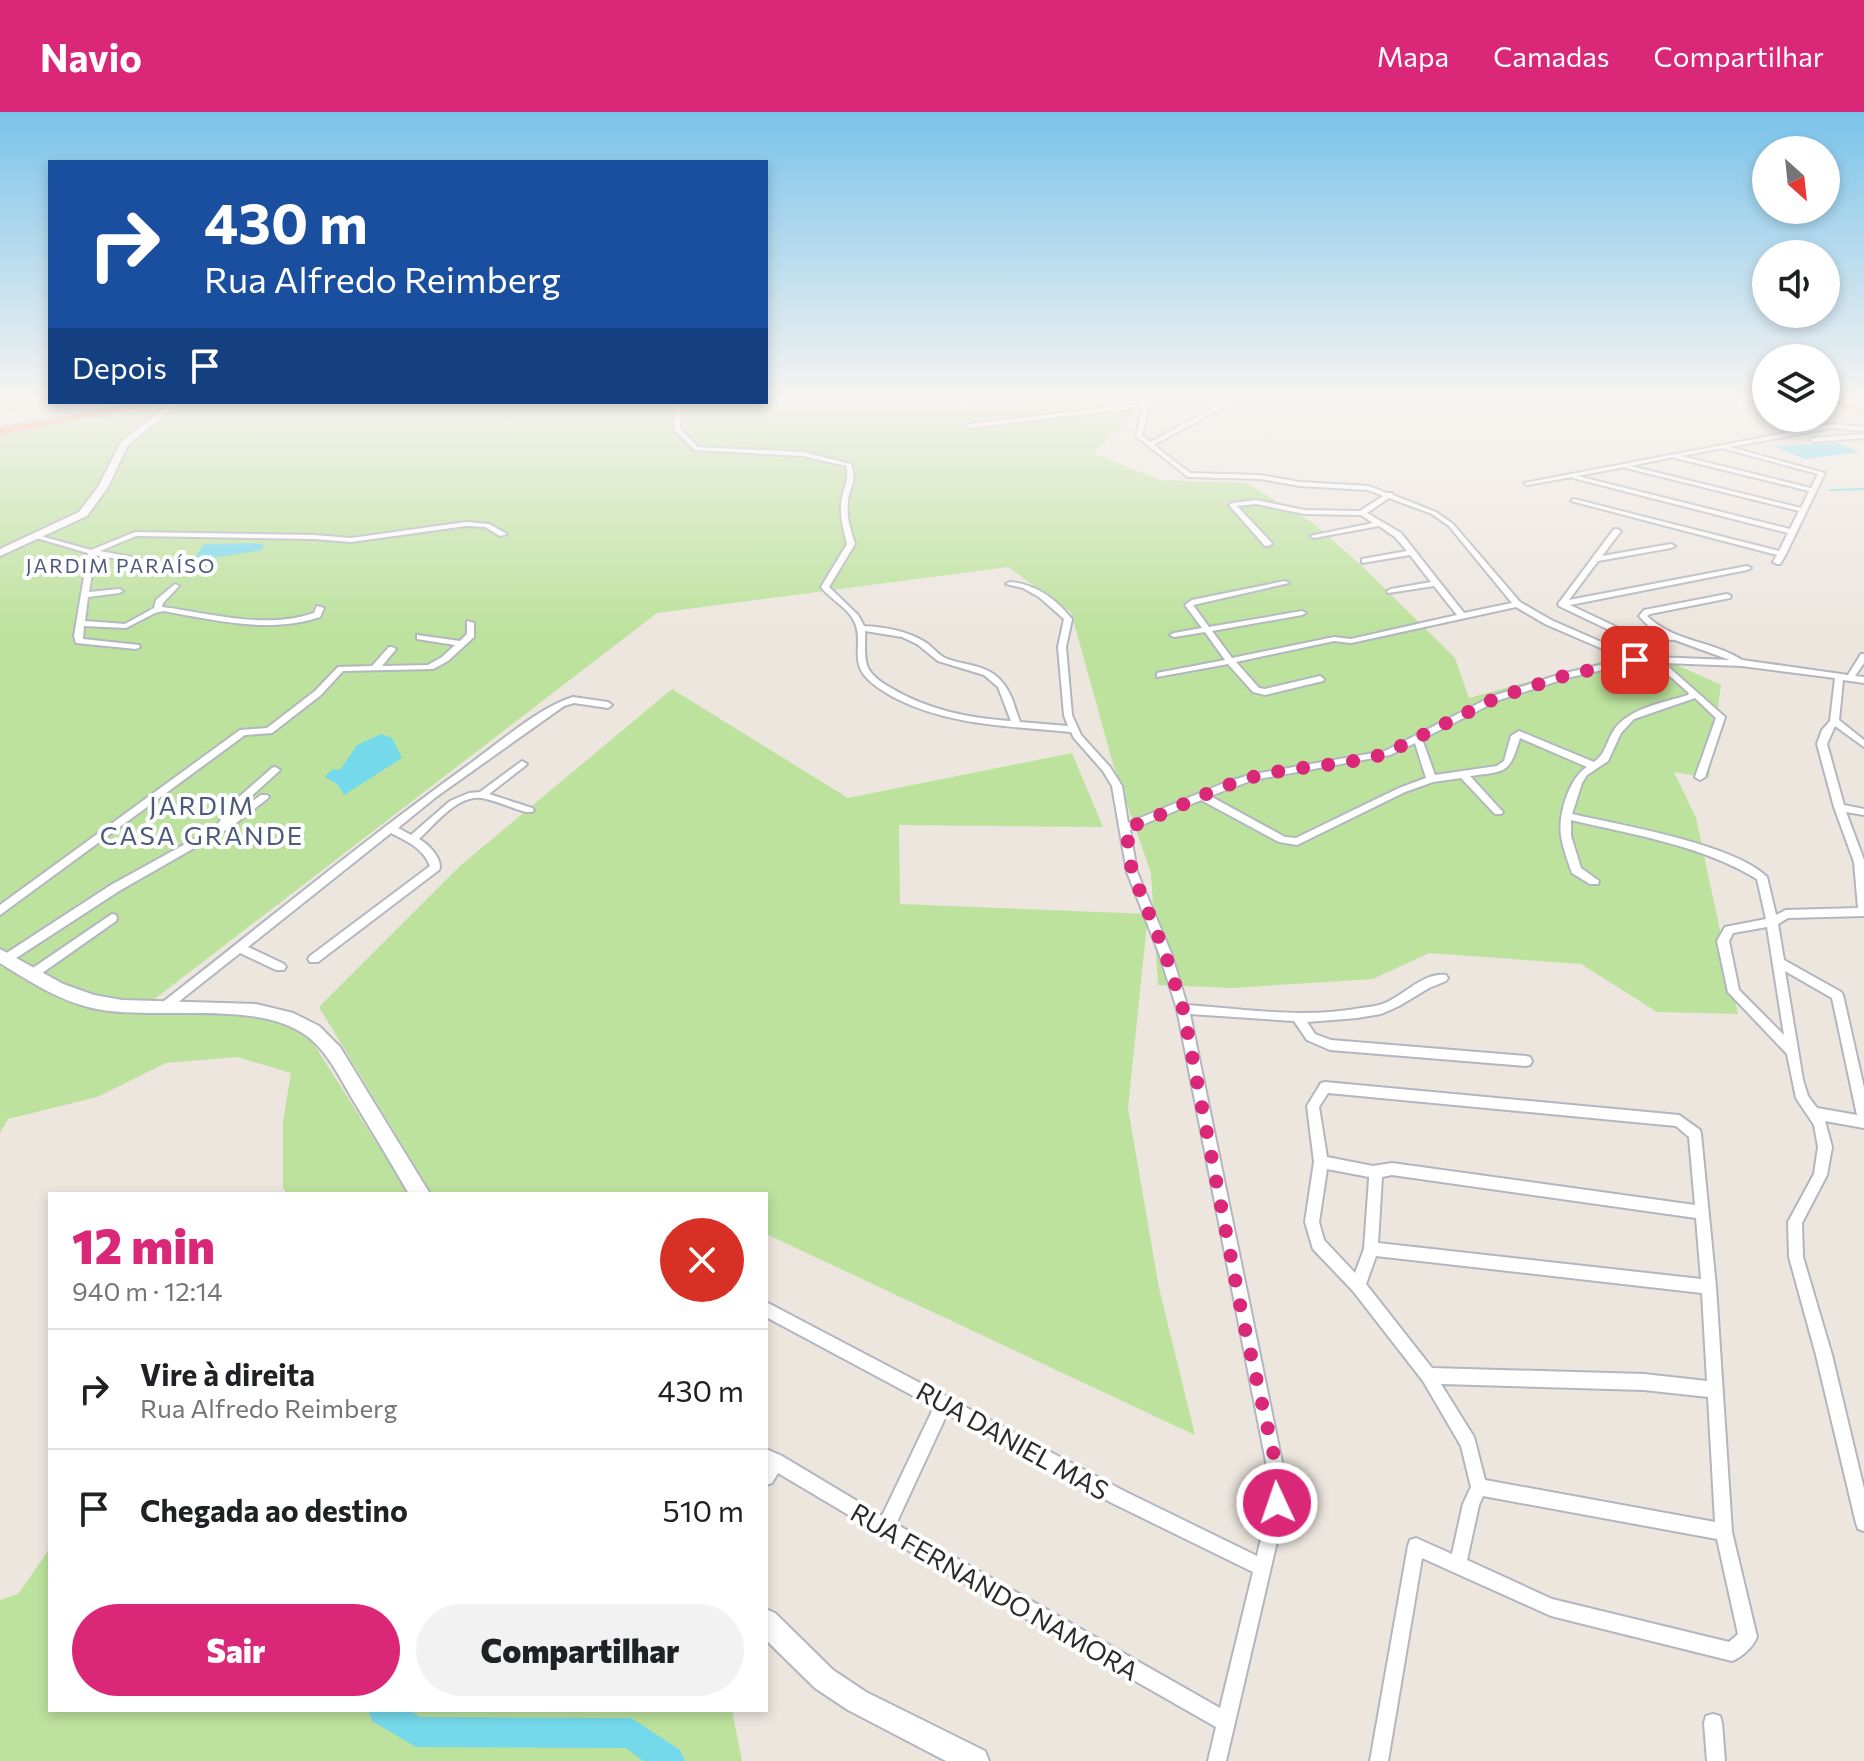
<!DOCTYPE html>
<html lang="pt">
<head>
<meta charset="utf-8">
<style>
  :root { --surface:#fff; --page:#f2f2f2; --text:#202124; --muted:#757577; --line:#e0e0e0; --accent:#db2777 }
  body { margin:0; font-family:Commissioner,sans-serif; background:var(--page); color:var(--text); height:100vh; display:flex; flex-direction:column; font-size:30px; white-space:nowrap }
  * { box-sizing:border-box; margin:0 }
  p { font-size:26px; color:var(--muted) }
  .icon { flex:none; width:44px; height:44px; fill:none; stroke:currentColor; stroke-width:2; stroke-linecap:round; stroke-linejoin:round }
  .map { position:relative; flex:1; overflow:hidden }
  .sheet { position:absolute; left:48px; top:1080px; width:720px; height:520px; display:flex; flex-direction:column; background:var(--surface); border-radius:0px; box-shadow:0 4px 12px #0003 }
  .sheet>* { flex:none }
  .guide { position:absolute; left:48px; top:48px; width:720px; height:244px; border-radius:0px; box-shadow:0 4px 12px #0003; background:#1a4fa0; color:#fff; overflow:hidden }
  .needle { width:52px; rotate:153deg }
  .controls { position:absolute; left:1752px; top:24px; display:grid; gap:16px }
  .controls a { display:grid; place-items:center; width:88px; height:88px; border-radius:50%; background:var(--surface); box-shadow:0 4px 12px #0003; font-size:40px }
  .pin { position:absolute; display:grid; place-items:center; width:68px; height:68px; color:#fff; margin:-34px; border-radius:16px; box-shadow:0 4px 12px #0006 }
  .me { position:absolute; width:88px; margin:-44px; rotate:357deg; stroke-linejoin:round; filter:drop-shadow(0 0 6px #0008) }
  .turn { display:flex; align-items:center; gap:28px; height:168px; padding:0 24px; font-size:36px }
  .turn .icon { width:104px; height:104px; stroke-width:2.5 }
  .turn b { display:block; font-size:56px; line-height:68px }
  .then { display:flex; align-items:center; height:76px; padding:0 24px; background:#0003; gap:16px; font-size:30px }
  .round { display:grid; place-items:center; flex:none; width:84px; height:84px; border-radius:42px; background:var(--page) }
  .head { display:flex; align-items:center; justify-content:space-between; height:136px; padding:0 24px }
  h1 { font-size:48px; font-weight:800; line-height:60px; color:var(--accent) }
  .button { display:flex; gap:16px; margin-top:auto; padding:16px 24px }
  .button a { flex:1; height:92px; border-radius:48px; background:var(--accent); color:#fff; font-size:32px; font-weight:800; line-height:92px; text-align:center }
  .button a+a { background:var(--page); color:var(--text) }
  ul { padding:0; list-style:none }
  li { display:flex; align-items:center; gap:24px; height:120px; padding:0 24px; border-top:2px solid var(--line) }
  li div { flex:1 }
  li b { display:block; font-size:30px }
  li em { font-style:normal }
  header { display:flex; align-items:center; gap:48px; box-sizing:border-box; height:112px; padding:0 40px; background:var(--accent); color:#fff }
  header strong { font-size:38px }
  nav { display:flex; gap:44px; margin-inline-start:auto; font-size:28px }
  .map>svg:first-child { display:block }
  .green { fill:#bce29d }
  .water { fill:#75d9ec }
  .lines { fill:none; stroke-linecap:round; stroke-linejoin:round }
  .stream { stroke:#75d9ec; stroke-width:2 }
  .river { fill:#75d9ec; fill-rule:evenodd }
  .minor-casing { stroke:#b2b6bf; stroke-width:4 }
  .secondary-casing { stroke:#b2b6bf; stroke-width:4 }
  .primary-casing { stroke:#c4c4c4; stroke-width:4 }
  .motorway-casing { stroke:#c4c4c4; stroke-width:4 }
  .minor { fill:#fff; fill-rule:evenodd }
  .secondary { fill:#fff; fill-rule:evenodd }
  .primary { fill:#eebf63; fill-rule:evenodd }
  .motorway { fill:#fb915c; fill-rule:evenodd }
  .route { stroke:#db2777; stroke-width:14; stroke-dasharray:0 25.2 }
  .labels { text-anchor:middle; dominant-baseline:central; stroke-width:8; stroke-linejoin:round; paint-order:stroke }
  .far-neighbourhood-label { font-size:20px; letter-spacing:2px; fill:#4d5a7c; stroke:#fff }
  .quarter-label { font-size:26px; letter-spacing:2px; fill:#4d5a7c; stroke:#fff }
  .near-street-label { font-size:26px; fill:#2c2c2c; stroke:#fff }
</style>
</head>
<body>
<header>
<strong>Navio</strong>
<nav><a>Mapa</a><a>Camadas</a><a>Compartilhar</a></nav>
</header>
<div class="map">
<svg width="1864" height="1649" viewBox="0 0 1864 1649">
  <rect width="100%" height="100%" fill="#ede6df"/>
  <!-- green -->
  <g class="green">
    <path d="M0,287h50v3h24l-74,13z"/>
    <path d="M766,287h317l-7,6 59,1 1,7 -43,40 67,27 86,3 67,40 49,43 93,92 14,40 175,-48 77,35 -12,93 -35,-6 22,46 42,196 -81,-2 -76,-48 -152,-11 -56,26 -140,9 -75,-3 -7,-112 -38,-109 -42,-152 -63,-45 -351,46 -518,398 130,7 39,17 101,159h-122l-4,-6v-67l8,-48 -54,-16 -71,6 -69,34 -89,22 -8,14v-699l206,-32h560z"/>
    <path d="M672,577l176,109 224,-45 31,74 -204,-2 1,79 248,10 -20,194 31,180 36,147 -429,-201v-40h-334l-113,-187 142,-142z"/>
    <path d="M50,1436v162h682l10,51h-742v-161l18,-6z"/>
  </g>
  <!-- water -->
  <g class="water">
    <path d="M1838,331l22,9 -55,7 -32,-13z"/>
    <path d="M256,431l8,2 -2,5 -64,10 -2,-4 8,-12z"/>
    <path d="M381,622l11,4 10,20 -58,37 -7,-11 -12,-7 7,-8 8,1 17,-25z"/>
  </g>
  <g class="lines">
    <!-- stream -->
    <path class="stream" d="M1830,378l34,-1"/>
    <!-- river -->
    <path class="river" d="M368,1598h42l10,7 211,1 49,32 5,11h-42l-17,-13 -210,-1 -44,-26z"/>
    <!-- minor casing -->
    <g class="minor-casing">
      <g id="minor">
        <path d="M971,287h24l-3,2 -37,3 -3,-2z"/>
        <path d="M1136,287h6l5,6 -1,1 2,5 -6,24 8,7 72,-39 1,-4h6l-2,6 -73,40 36,28 70,2 40,7 69,4 18,7h5l1,2 43,17 17,12 67,78 31,18 87,38 17,-1 75,3 -55,-20 -49,-2 -67,-32 -1,-2 56,-75h3l4,2 -19,25 69,-12 4,2 -4,2 -73,13 -29,39 178,-34 4,2 -4,2 -177,35 61,29 32,1c-10,-4 -17,-11 -24,-19l5,-6 83,-16 4,2 -1,2 -80,16 -3,2c26,26 66,25 95,44l106,15 13,-21h3v9l-9,13 9,1v6l-21,-3 -4,40 25,20v7l-29,-21 -8,18 17,61 20,4v6l-18,-3 18,48v56l-76,2 -10,6 6,36 57,32 2,3 21,93v40l-39,-7 7,26 -5,28 -25,48 1,34 29,98 32,134v42l-6,-2 -2,-6 -40,-168 -27,-98 -1,-35 26,-48 4,-27 -4,-22 -18,-27 -9,-44 -59,-62 -11,-51 8,-14 41,-8 -9,-40c-56,-34 -123,-44 -186,-59v16l10,32 18,13 -1,3h-8l-18,-11c-4,-11 -9,-25 -11,-37 -3,-21 8,-58 26,-69l-67,-29c-11,36 -13,33 -50,38l31,34 2,2 -2,2h-6l-34,-36 -28,4 -28,10 -108,53 -18,-3 -78,-42 -71,30 7,42 34,81 16,52c58,4 117,14 174,3 8,-1 17,-2 24,-5 19,-8 39,-31 61,-28l2,3 -2,3 -17,7 -30,18 -18,8 -24,4 -50,4 8,12 16,6 195,16 4,1 2,4 -2,4 -4,1 -196,-16 -23,-10 -13,-19 -104,-7 95,463v26l-7,34 -52,224h-18l8,-34 -263,-150 -175,-104 -6,10 -6,2v-36l16,7 100,60 52,-109 -168,-90v-15l177,93 7,2 2,3 172,91 133,65 12,-53v-26l-92,-468 -18,-56 -32,-81 -15,-86 -9,-15 -29,-33 -3,-6c-60,-6 -121,-6 -176,-34 -10,-6 -22,-12 -30,-22 -14,-17 -2,-35 -10,-53 -6,-15 -24,-23 -34,-36l26,-43c-3,-13 -7,-26 -6,-39 1,-16 9,-23 5,-39l-43,-10 -109,-6 -20,-21 1,-27h6l-1,27 18,18 105,5 48,12c7,20 -2,20 -3,39 -2,14 3,28 7,41l-26,43 29,28 6,11c21,1 43,5 61,16 7,4 12,12 20,16 19,8 43,6 57,24 10,11 13,27 18,40l48,4 -4,-11 -6,-68 6,-28 -25,-22 -16,-9 -17,-4 4,-2c26,2 46,17 62,37l-6,28 6,68 9,20 29,32 12,19 6,37 96,-40 25,-8 136,-24 108,-55 68,-22 65,-15 -81,-35 -29,-17 -165,36 -17,-2 -98,21 23,26 6,1 55,-13 4,3 -1,2 -58,14 -12,-3 -25,-28 -71,13v-4l68,-13 -20,-28 -31,5 -4,-2 4,-2 28,-5 -17,-23 7,-5 93,-19 4,2 -96,22 16,22 93,-16 4,2 -4,2 -90,16 20,27 102,-21 17,2 106,-24 -23,-29 -46,7 -1,-2 4,-2 40,-7 -21,-27 -48,8v-4l45,-8 -12,-14 -16,-11 -65,12 -4,-2 63,-13 -12,-8 -57,-1 -48,-10 -19,2 34,36 1,2 -4,2h-3l-36,-41 3,-2 24,-3 48,10 56,1 23,-15 -15,-6 -68,-4 -40,-7 -72,-2 -52,-41 6,-25 -2,-4 -170,21 -3,-2 3,-2 169,-20zM1389,386l43,16 17,12 63,77 -48,10 -63,-80 -34,-20zM865,519l37,6 15,7 21,17 46,14 14,12 13,34c-43,-3 -83,-11 -120,-33 -9,-5 -18,-11 -23,-20 -5,-12 -2,-25 -3,-37zM1655,551l34,30 -1,2c-25,8 -59,13 -74,35 -8,12 -8,24 -20,32l-75,-31 -8,5 -7,25 -7,5 -62,9 -13,-36 77,-39 68,-22 61,-14zM1664,551l78,3 93,12 -5,43 -8,9 -5,14 17,63 20,55 4,46 -72,2 -10,5 -9,-38c-33,-33 -147,-52 -195,-63l10,-31 5,-8 21,-14 13,-28 13,-14 61,-21 21,20 -21,59 5,3 5,-3 20,-60zM1415,631l11,35 -27,10 -103,50 -11,-1 -75,-41 43,-16 137,-25zM1767,815l17,108 -45,-45 -10,-49 4,-8zM1785,859l47,27 25,117 -40,-7 -9,-12 -5,-16zM947,1302l165,89 141,69 -33,136 -324,-184z"/>
        <path d="M1832,312l32,3v4l-32,-3 -102,19 95,26 -39,81 -6,10h-3l-4,-2 4,-7 -206,-54 3,-2 205,52 9,-18 -215,-55 -1,-1 -45,8 -3,-2zM1724,336l1,1 93,25 -7,14 -130,-32zM1674,345l1,1 134,33 -8,17 -171,-42zM1625,355l1,1 173,43 -9,18 -213,-53z"/>
        <path d="M1864,322v4l-51,4 -3,-2 3,-2z"/>
        <path d="M466,410l23,2 18,10 -7,2 -15,-9 -19,-1 -115,16 -37,-3 -178,-3 -36,15 85,16 4,2 -4,2 -90,-16 -6,37 30,-3 4,2 -4,2 -31,4 -3,24 40,3 29,-16 2,-8 19,-16 4,2 -16,17 -1,4c50,6 102,23 152,6l3,-7 7,2 -4,9c-51,17 -105,3 -157,-6l-8,2 -29,15 -42,-2 -1,13 56,6 1,2 -4,2 -60,-6 -2,-7 14,-83 -55,-16 4,-2 54,15 44,-18 179,3 37,3z"/>
        <path d="M467,509l7,2v14l-26,24 -15,8 -90,2 -22,24 -49,38 -27,2 -245,180v-10l240,-175 27,-2 48,-37 23,-24 34,-1 17,-19h3l4,2 -14,17 46,-1 14,-8 13,-12 -38,-6v-4l43,6 7,-7z"/>
        <path d="M573,585l35,5 4,3 -4,3 -34,-5 -10,3 -128,91 -38,31 13,7 39,-34 19,-8 11,-1 42,-31 5,3 -2,2 -36,28 43,14 2,2 -2,2h-6c-14,-4 -29,-11 -44,-14 -24,-4 -47,26 -63,41 9,5 21,17 21,28l-1,3 -121,92h-8l-2,-3 2,-3 120,-90c-7,-18 -22,-24 -39,-33l-143,114 36,17 2,3 -2,3h-8l-36,-17 -73,58h-8l-2,-3 2,-3c104,-81 205,-165 312,-242 29,-21 69,-56 102,-66z"/>
        <path d="M275,655l5,3 -2,2 -41,37 -4,7 28,-21h6l2,2 -2,2 -36,28 -112,64 -109,71h-8l-2,-3 2,-3 109,-71 105,-58 14,-22 42,-37z"/>
        <path d="M112,802l4,1 1,3 -1,3 -81,57h-8l-2,-3 2,-3z"/>
        <path d="M1325,970l354,33 21,15 1,4 15,153 16,245 25,105c-4,10 -15,20 -25,24l-181,-45 -129,-58 -34,203h-18l38,-215 2,-6 6,-2 36,16 11,-50 8,-17 -10,-41 -38,-65 -70,-90 -40,-42 -8,-27 9,-60 -7,-56 14,-23zM1328,981l348,33 13,11 6,68 -303,-42 -19,3 -46,-9 -8,-50zM1327,1057l42,8v2l-5,70 -9,24 -31,-33 -5,-18zM1392,1063l304,43 5,61 -323,-36 4,-66zM1376,1144l326,37 5,88 -63,-7 -212,-6 -66,-84zM1441,1272l203,6 64,7 7,125 -230,-42 -11,-43zM1483,1384l234,43 21,95 -9,8 -177,-43 -85,-39 12,-55z"/>
        <path d="M1713,1602l7,2 2,7 3,38h-18l-3,-38 2,-7z"/>
      </g>
    </g>
    <!-- secondary casing -->
    <g class="secondary-casing">
      <g id="secondary">
        <path d="M172,290h9l-53,43 -20,42 -21,29 -87,40v-7l79,-37 19,-25 23,-45z"/>
        <path d="M0,837l63,35 31,11 28,5 134,4 37,9 26,13 21,21 90,147h-21c-18,-31 -37,-63 -56,-94 -13,-22 -25,-48 -46,-64 -51,-38 -152,-14 -215,-28 -34,-8 -63,-27 -92,-45z"/>
        <path d="M766,1497l9,4 58,57 33,22 119,59 4,10h-43l-98,-51 -33,-22 -49,-48z"/>
      </g>
    </g>
    <!-- primary casing -->
    <g class="primary-casing">
      <path id="primary" d="M1829,287h13l22,10v7z"/>
    </g>
    <!-- motorway casing -->
    <g class="motorway-casing">
      <path id="motorway" d="M146,290h23l-169,32v-6z"/>
    </g>
    <!-- minor -->
    <use href="#minor" class="minor"/>
    <!-- secondary -->
    <use href="#secondary" class="secondary"/>
    <!-- primary -->
    <use href="#primary" class="primary"/>
    <!-- motorway -->
    <use href="#motorway" class="motorway"/>
  </g>
  <!-- sky -->
  <linearGradient id="sky" x2="0" y2="1"><stop stop-color="#7ac3ea"/><stop offset="0.55" stop-color="#f7f4f1"/><stop offset="1" stop-color="#f7f4f1" stop-opacity="0"/></linearGradient>
  <rect width="1864" height="518" fill="url(#sky)"/>
  <g class="lines">
    <!-- route -->
    <path class="route" d="M1277,1391l-3,-47 -31,-136 -60,-311 -18,-56 -33,-81 -6,-44c43,-14 82,-39 127,-51 44,-12 90,-10 134,-24l109,-55 68,-22 71,-16"/>
  </g>
  <g class="labels">
    <!-- far-neighbourhood labels -->
    <g class="far-neighbourhood-label">
      <text x="121" y="453">JARDIM PARAÍSO</text>
    </g>
    <!-- quarter labels -->
    <g class="quarter-label">
      <text x="202" y="692">JARDIM<tspan x="202" dy="30">CASA GRANDE</tspan></text>
    </g>
    <!-- near-street labels -->
    <g class="near-street-label">
      <text transform="translate(1013 1328) rotate(29)">RUA DANIEL MAS</text>
      <text transform="translate(995 1479) rotate(30)">RUA FERNANDO NAMORA</text>
    </g>
  </g>
</svg>
<div class="controls">
<a><svg class="needle" viewBox="-14 -14 28 28"><path d="M0-13l5 13h-10z" fill="#e53935"/><path d="M0 13l5-13h-10z" fill="#757577"/></svg></a>
<a><svg class="icon" aria-label="sound" viewBox="0 0 24 24"><path d="M4 9h4l5-4v14l-5-4H4zM17 9q2 3 0 6"/></svg></a>
<a><svg class="icon" aria-label="layers" viewBox="0 0 24 24"><path d="M12 4l9 5-9 5-9-5zM3 14l9 5 9-5"/></svg></a>
</div>
<div class="pin" style="left:1635px;top:548px;background:#d93025"><svg class="icon" aria-label="arrive" viewBox="0 0 24 24"><path d="M6 21V4h12l-3 4 3 4H6"/></svg></div>
<svg class="me" style="left:1277px;top:1391px" viewBox="-20 -20 40 40"><circle r="17" fill="#db2777" stroke="#fff" stroke-width="3"/><path d="M0-11L8 9 0 5-8 9z" fill="#fff"/></svg>
<div class="guide">
<div class="turn"><svg class="icon" aria-label="right" viewBox="0 0 24 24"><path d="M7 20v-9h11M14 6l5 5-5 5"/></svg><div><b>430 m</b>Rua Alfredo Reimberg</div></div>
<div class="then">Depois<svg class="icon" aria-label="arrive" viewBox="0 0 24 24"><path d="M6 21V4h12l-3 4 3 4H6"/></svg></div>
</div>
<section class="sheet">
<div class="head"><div><h1>12 min</h1><p>940 m · 12:14</p></div><a class="round" style="background:#d93025;color:#fff"><svg class="icon" aria-label="close" viewBox="0 0 24 24"><path d="M6 6l12 12M18 6L6 18"/></svg></a></div>
<ul>
<li><svg class="icon" aria-label="right" viewBox="0 0 24 24"><path d="M7 20v-9h11M14 6l5 5-5 5"/></svg><div><b>Vire à direita</b><p>Rua Alfredo Reimberg</p></div><em>430 m</em></li>
<li><svg class="icon" aria-label="arrive" viewBox="0 0 24 24"><path d="M6 21V4h12l-3 4 3 4H6"/></svg><div><b>Chegada ao destino</b></div><em>510 m</em></li>
</ul>
<div class="button"><a>Sair</a><a>Compartilhar</a></div>
</section>
</div>
</body>
</html>
